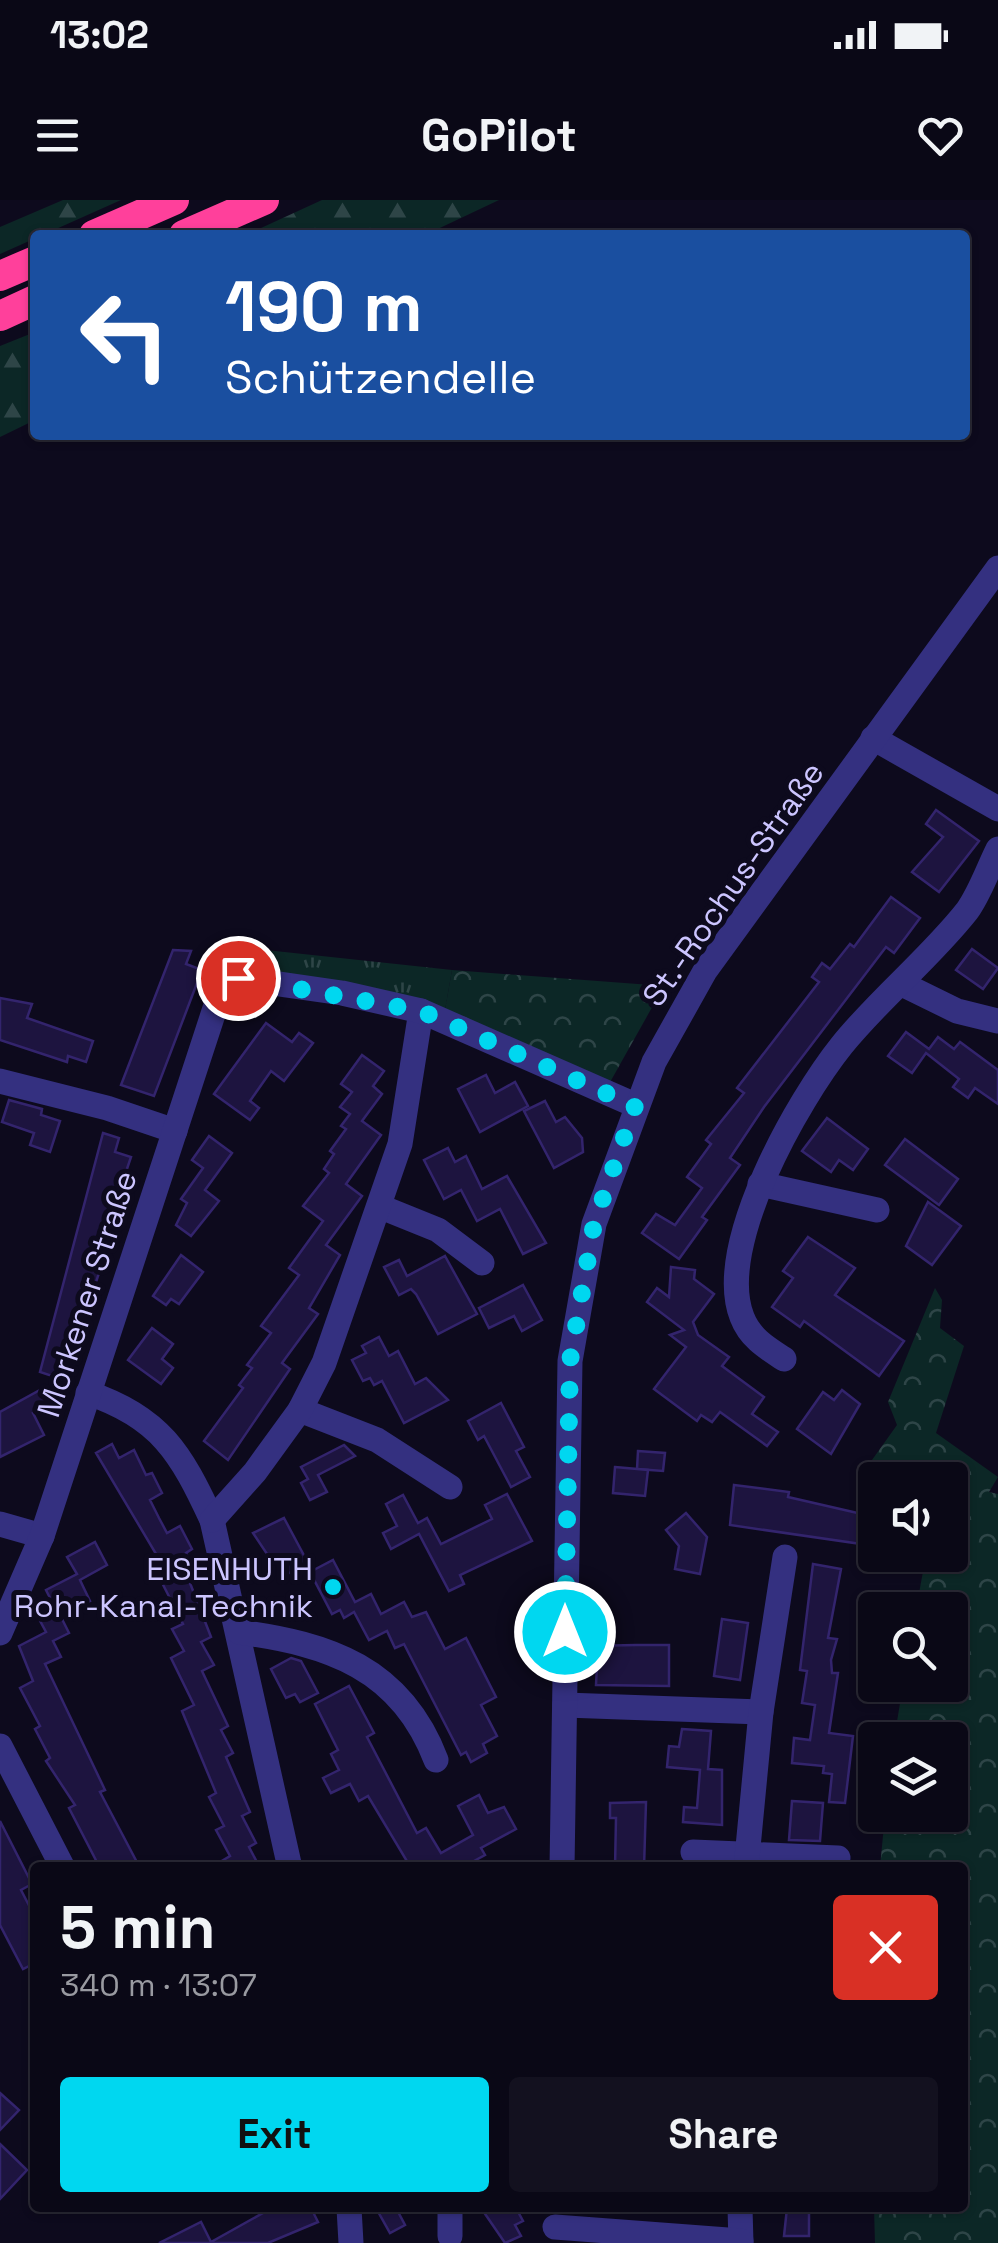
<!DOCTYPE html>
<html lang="en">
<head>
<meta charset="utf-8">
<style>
  :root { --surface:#0a0816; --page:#13111f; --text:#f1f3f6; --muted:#999aa1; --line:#2a2935; --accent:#00d7f0 }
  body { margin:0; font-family:"Space Grotesk",sans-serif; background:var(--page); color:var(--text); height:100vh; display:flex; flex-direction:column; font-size:38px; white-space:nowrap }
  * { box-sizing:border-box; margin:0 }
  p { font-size:32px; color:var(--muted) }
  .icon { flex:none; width:55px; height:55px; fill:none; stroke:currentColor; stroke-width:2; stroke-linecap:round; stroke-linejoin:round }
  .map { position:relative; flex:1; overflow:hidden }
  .details { position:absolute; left:30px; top:1662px; width:938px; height:350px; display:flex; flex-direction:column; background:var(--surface); border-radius:10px; box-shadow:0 2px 8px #0004,0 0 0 2px var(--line) }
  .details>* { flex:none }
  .top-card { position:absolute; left:30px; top:30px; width:940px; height:210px; border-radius:10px; box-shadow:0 2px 8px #0004,0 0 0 2px var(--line); background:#1a4fa0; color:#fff; overflow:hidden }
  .buttons { position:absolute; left:858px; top:1262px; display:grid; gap:20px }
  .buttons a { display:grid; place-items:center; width:110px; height:110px; border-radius:10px; background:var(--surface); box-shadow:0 2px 8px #0004,0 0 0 2px var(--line); font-size:50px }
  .pin { position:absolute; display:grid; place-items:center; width:85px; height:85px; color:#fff; margin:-42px; border:5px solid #fff; border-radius:50%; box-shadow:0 2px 10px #0007 }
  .me { position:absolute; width:110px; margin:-55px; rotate:0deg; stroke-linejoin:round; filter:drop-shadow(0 0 8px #0008) }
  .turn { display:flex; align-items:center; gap:35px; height:210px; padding:0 30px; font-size:45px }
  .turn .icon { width:130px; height:130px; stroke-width:2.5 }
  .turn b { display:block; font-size:70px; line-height:85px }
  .round { display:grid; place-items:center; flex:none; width:105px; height:105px; border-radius:10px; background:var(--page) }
  .overview { display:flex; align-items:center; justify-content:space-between; height:170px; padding:0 30px }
  h1 { font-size:60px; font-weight:700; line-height:75px }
  .button { display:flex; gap:20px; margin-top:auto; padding:20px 30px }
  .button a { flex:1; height:115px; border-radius:10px; background:var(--accent); color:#111; font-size:40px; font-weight:700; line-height:115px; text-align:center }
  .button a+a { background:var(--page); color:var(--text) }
  .status { display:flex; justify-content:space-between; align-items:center; height:70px; padding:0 50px; background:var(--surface); direction:ltr }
  .status svg { height:28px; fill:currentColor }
  header { display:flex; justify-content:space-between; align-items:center; height:130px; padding:0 30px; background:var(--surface); font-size:45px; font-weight:700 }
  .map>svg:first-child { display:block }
  .grass { fill:url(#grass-tufts) }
  .forest { fill:url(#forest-firs) }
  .park { fill:url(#park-crowns) }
  .building { fill:#1d143f; stroke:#33246d; stroke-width:2.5 }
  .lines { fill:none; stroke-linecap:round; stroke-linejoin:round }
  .minor { stroke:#343080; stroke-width:25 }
  .highway { stroke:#ff409b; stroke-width:30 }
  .route { stroke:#00d7f0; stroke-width:18; stroke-dasharray:0 32.4 }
  .poi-dot { fill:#00d7f0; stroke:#0d0a1d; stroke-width:4 }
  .labels { text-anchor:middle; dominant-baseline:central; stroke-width:10; stroke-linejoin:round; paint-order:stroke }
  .street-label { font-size:32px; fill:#ccc5ff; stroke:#0d0a1d }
  .poi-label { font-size:32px; fill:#ccc5ff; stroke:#0d0a1d; text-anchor:end }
</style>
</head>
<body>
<div class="status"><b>13:02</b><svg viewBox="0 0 49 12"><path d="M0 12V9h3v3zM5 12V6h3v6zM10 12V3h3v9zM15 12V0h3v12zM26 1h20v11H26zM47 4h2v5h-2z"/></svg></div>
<header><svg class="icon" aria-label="menu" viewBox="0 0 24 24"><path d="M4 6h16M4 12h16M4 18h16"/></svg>GoPilot<svg class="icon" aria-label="heart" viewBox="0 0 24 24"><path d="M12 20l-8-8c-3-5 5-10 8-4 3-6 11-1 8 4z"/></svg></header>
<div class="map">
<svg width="998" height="2043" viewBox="0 0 998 2043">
  <defs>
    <pattern id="grass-tufts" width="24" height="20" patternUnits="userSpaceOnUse" patternTransform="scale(2.5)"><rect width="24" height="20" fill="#0c2726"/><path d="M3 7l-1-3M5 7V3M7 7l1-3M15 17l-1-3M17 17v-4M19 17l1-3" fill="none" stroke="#2e4547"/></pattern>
    <pattern id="forest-firs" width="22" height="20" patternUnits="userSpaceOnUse" patternTransform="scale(2.5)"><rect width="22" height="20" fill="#0c2726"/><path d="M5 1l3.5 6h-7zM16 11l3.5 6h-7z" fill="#2e4547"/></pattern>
    <pattern id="park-crowns" width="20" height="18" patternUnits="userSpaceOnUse" patternTransform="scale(2.5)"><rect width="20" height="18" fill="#0c2726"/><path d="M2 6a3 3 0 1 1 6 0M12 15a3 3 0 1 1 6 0" fill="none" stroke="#2e4547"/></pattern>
  </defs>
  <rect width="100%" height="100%" fill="#0d0a1d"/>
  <!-- grass -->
  <path class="grass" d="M247,748l205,22 -7,40 -203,-43z"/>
  <!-- forest -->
  <g class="forest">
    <path d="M63,0h58l-121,54v-27z"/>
    <path d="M322,0h177l-74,35h-179z"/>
    <path d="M35,132v88l-35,17v-91z"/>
  </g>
  <!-- park -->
  <g class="park">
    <path d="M452,770l212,16 -55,98 -164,-74z"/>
    <path d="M935,1088l7,12 -2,28 24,18 -28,87 62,44 -9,15 9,2v749h-123l-1,-35h88v-340l-82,-1 5,-52h65v-75h-56l9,-55h47v-75h-34l10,-55h24v-75h-35l-48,-13 30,-42 -9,-23z"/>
  </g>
  <!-- building -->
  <g class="building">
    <path d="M936,610l43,31 -40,51 -27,-20 31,-35 -17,-13z"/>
    <path d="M891,697l29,21 -26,35 -8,-6 -122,160 -34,51 10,7 -38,52 5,3 -28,39 -37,-26 14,-19 19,11 27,-37 -15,-11 24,-33 -5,-4 38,-47 -7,-5 82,-106 -7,-5 10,-14 8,6 20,-25 4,3z"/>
    <path d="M972,749l26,19 -15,21 -27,-19z"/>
    <path d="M173,750l18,1 -5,13 16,6 -48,126 -33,-11z"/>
    <path d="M0,798l32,6 -5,14 66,23 -7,21 -18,-6 -1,6 -67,-22z"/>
    <path d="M266,823l26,19 7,-9 14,10 -29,38 -13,-10 -21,30 9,7 -9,12 -36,-26z"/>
    <path d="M906,832l23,17 9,-12 16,12 6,-7 38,28v34l-23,-16 -7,10 -15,-11 6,-8 -33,-26 -14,20 -24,-17z"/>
    <path d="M362,855l22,16 -11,15 9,8 -20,27 19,14 -35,49 16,12 -36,49 14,10 -31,53 9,6 -36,49 8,6 -62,91 -24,-19 39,-53 -4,-3 13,-17 -5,-3 24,-32 -10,-7 38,-51 -10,-7 34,-47 -20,-15 26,-33 -5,-4 10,-15 -4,-3 16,-22 -5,-3 9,-12 -10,-7 12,-15 -11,-8z"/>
    <path d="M486,875l9,18 20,-11 13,24 -48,26 -22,-43z"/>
    <path d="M9,900l33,9 -1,6 19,6 -10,31 -20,-7 4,-12 -32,-11z"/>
    <path d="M545,901l11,21 9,-5 17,21 1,14 -29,16 -30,-57z"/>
    <path d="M827,918l41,31 -15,21 -14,-10 -8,12 -29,-21z"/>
    <path d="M103,933l16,5 -4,14 16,5 -26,77 6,2 -26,80 5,1 -18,57 -6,-2 -2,8 -24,-8z"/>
    <path d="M209,936l23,17 -27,37 14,11 -28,35 -15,-11 11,-22 -6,-4 22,-31 -11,-8z"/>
    <path d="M905,939l53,40 -19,26 -54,-40z"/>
    <path d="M448,948l7,14 11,-6 16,33 25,-13 39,67 -23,11 -23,-45 -23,12 -16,-31 -17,9 -20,-39z"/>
    <path d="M928,1002l33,24 -29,39 -26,-19z"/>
    <path d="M808,1037l47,31 -20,27 69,46 -25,35 -75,-55 -4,6 -28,-20 21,-29 -10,-7z"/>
    <path d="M181,1055l22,17 -24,32 -8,-5 -5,6 -13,-9z"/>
    <path d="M445,1056l32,58 -39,20 -22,-40 -5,-5 -12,6 -15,-28 15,-7 8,16z"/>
    <path d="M671,1067l24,3 -1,9 20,15 -21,28 5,13 31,22 -7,9 42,31 -12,17 26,18 -11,14 -47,-34 -8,10 -11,-7 -4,6 -43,-32 32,-42 -16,-12 14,-5 -37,-28 10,-14 12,9z"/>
    <path d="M523,1085l19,35 -20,11 -8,-15 -25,12 -10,-20z"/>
    <path d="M152,1128l21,16 -11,15 11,9 -12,16 -33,-24z"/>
    <path d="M379,1137l10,19 9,-5 17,33 11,-6 22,22 -44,23 -22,-42 -8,4 -4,-7 -7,3 -11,-21 14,-7 -4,-7z"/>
    <path d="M40,1190l8,15 -15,8 11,22 -44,22v-45z"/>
    <path d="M842,1190l18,14 -29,50 -34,-25 26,-37 11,8z"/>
    <path d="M501,1203l23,44 -8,4 14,26 -19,10 -27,-51 -6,4 -10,-19z"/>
    <path d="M112,1244l7,14 15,-8 12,25 6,-2 10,20 -12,7 9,18 8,15 13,-7 12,23 -6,4 13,25 -9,5 21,54 -10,5 13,23 -12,6 26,55 -7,4 12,23 -7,4 24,55 -8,4 14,27 -7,4 11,21h-50l20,-12 -14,-26 8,-4 -15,-29 7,-4 -34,-82 12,-6 -23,-47 13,-7 -12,-22 11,-5 -28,-55 7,-5 -66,-111z"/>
    <path d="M344,1245l11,11 -37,19 9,17 -17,8 -9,-17 7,-4 -7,-12z"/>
    <path d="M638,1251l27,2 -2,18 -26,-2z"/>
    <path d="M615,1267l33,3 -3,26 -32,-3z"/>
    <path d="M734,1285l55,7 -1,5 87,20v29l-145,-21z"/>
    <path d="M507,1294l25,47 -72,34 4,9 -15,7 -30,-57 -28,15 -8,-16 14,-7 -11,-22 17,-9 15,28 9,-5 14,26 51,-25 -7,-14z"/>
    <path d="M686,1313l21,24 -7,37 -25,-5 4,-23 -13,-16z"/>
    <path d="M284,1318l24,45 -21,11 -7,-14 -7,3 -20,-30z"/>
    <path d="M95,1342l12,23 -27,15 10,21 -28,18 7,14 -16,8 8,16 -16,7 60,126 -5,2 40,76h-40l-31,-60 6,-3 -29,-44 4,-3 -15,-29 5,-3 -20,-38 13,-7 -14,-35 27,-14 -8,-15 17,-9 -9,-18 31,-16 -10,-17z"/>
    <path d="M333,1360l22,42 16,-8 10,20 23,-12 8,15 14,-5 19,37 21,-11 30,59 -15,8 16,31 -14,8 4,9 -16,9 -5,-10 -5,3 -57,-111 -9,4 -8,-17 -18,9 -15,-28 -10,6 -4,-8 -8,4 -22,-42z"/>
    <path d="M813,1364l28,5 -13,69 9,1 -6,21 1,13h6l-9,60 24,3 -8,67 -16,-1 3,-28 -9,-1 1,-7 -32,-3 2,-25 16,2 5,-35 -13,-2 5,-32 -7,-1z"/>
    <path d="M722,1419l26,4 -8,57 -26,-4z"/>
    <path d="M636,1445h33v41l-73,-1 1,-20h-9l1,-19z"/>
    <path d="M291,1458l10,3 17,32 -18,9 -5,-8 -9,4 -15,-29z"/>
    <path d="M349,1486l25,47 -7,4 50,96 9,-5 15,25 32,-18 -15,-29 21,-11 9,18 16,-6 12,22 -35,19 4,7 -24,13h-50l-43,-72 -9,5 -9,-17 -19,9 -8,-15 16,-8 -8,-16 7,-4 -23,-46z"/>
    <path d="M682,1529l29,2 -3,38 14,1v55l-39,-3 1,-15 13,1 3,-38 -33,-3 2,-21 10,1z"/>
    <path d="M792,1601l31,2 -3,38 -31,-1z"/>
    <path d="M646,1602l-2,66h-29l1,-50h-6v-15z"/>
    <path d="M0,1621l32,63 -11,6 14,27v46l-12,6 -23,-44z"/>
    <path d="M0,1893l19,17 -19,20z"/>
    <path d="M0,1944l27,26 -27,29z"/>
    <path d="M272,2008h39l7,14 -50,21h-109l42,-21 10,20z"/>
    <path d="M376,2008h20l9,17 -15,8z"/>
    <path d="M481,2008h35l7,13 -8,4 6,11 -16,7z"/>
    <path d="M787,2008h22v28h-25z"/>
  </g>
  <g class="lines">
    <!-- minor -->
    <g class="minor">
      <path d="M873,538l125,71"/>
      <path d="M902,784l55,27 41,10"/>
      <path d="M0,881l107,27 68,23"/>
      <path d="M760,984l117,26"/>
      <path d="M381,1007l57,23 44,33"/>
      <path d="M784,1159c-17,-11 -34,-21 -42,-42 -28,-71 56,-217 100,-272 38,-47 87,-86 125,-134 13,-18 21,-42 31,-62"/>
      <path d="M88,1193c72,24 93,60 124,127l78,348"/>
      <path d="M300,1210l77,30 73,47"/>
      <path d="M212,1320l43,-48 45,-62 24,-47 76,-219 21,-133"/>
      <path d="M0,1324l42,12"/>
      <path d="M239,1432c90,12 162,36 197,128"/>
      <path d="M0,1433l42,-97 178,-543 18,-15 104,15 79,18 214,94"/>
      <path d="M565,1505l196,7"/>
      <path d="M0,1546l63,122"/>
      <path d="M693,1652l145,6"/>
      <path d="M562,1668l8,-507 24,-137 60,-162 51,-91 293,-403"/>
      <path d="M746,1668l15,-156 24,-155"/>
      <path d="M349,2008l2,35"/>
      <path d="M450,2008v28"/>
      <path d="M740,2008l1,35"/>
      <path d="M555,2027l186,14"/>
    </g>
    <!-- highway -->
    <g class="highway">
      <path d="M94,35l80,-35"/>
      <path d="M184,35l80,-35"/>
      <path d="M0,76l35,-15"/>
      <path d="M0,116l35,-16"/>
    </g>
  </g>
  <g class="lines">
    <!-- route -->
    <path class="route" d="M238,778l183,33 214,95 -41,118 -24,137 -5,271"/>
  </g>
  <!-- markers -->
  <circle class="poi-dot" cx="333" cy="1387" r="10"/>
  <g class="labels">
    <!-- street labels -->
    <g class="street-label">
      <text transform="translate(733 684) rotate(-55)">St.-Rochus-Straße</text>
      <text transform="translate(87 1094) rotate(-72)">Morkener Straße</text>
    </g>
    <!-- poi labels -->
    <g class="poi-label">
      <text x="313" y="1369">EISENHUTH<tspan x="313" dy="37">Rohr-Kanal-Technik</tspan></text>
    </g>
  </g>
</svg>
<div class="buttons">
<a><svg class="icon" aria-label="sound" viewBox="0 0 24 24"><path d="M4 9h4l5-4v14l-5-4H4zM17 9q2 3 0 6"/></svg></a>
<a><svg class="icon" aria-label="search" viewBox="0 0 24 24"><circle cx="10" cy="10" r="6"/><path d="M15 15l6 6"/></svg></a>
<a><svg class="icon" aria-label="layers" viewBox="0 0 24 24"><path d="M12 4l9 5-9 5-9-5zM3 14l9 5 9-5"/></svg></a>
</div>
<div class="pin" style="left:238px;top:778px;background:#d93025"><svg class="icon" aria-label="arrive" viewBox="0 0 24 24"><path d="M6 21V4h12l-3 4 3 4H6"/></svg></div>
<svg class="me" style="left:565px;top:1432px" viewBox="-20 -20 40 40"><circle r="17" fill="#00d7f0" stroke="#fff" stroke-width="3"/><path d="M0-11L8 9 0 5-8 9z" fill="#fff"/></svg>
<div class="top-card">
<div class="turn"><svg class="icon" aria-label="left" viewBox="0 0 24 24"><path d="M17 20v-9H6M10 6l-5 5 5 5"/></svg><div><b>190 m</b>Schützendelle</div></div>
</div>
<section class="details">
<div class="overview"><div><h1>5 min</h1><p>340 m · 13:07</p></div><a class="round" style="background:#d93025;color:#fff"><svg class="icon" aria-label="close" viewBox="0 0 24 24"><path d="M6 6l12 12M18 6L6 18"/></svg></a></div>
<div class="button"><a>Exit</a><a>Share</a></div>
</section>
</div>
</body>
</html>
